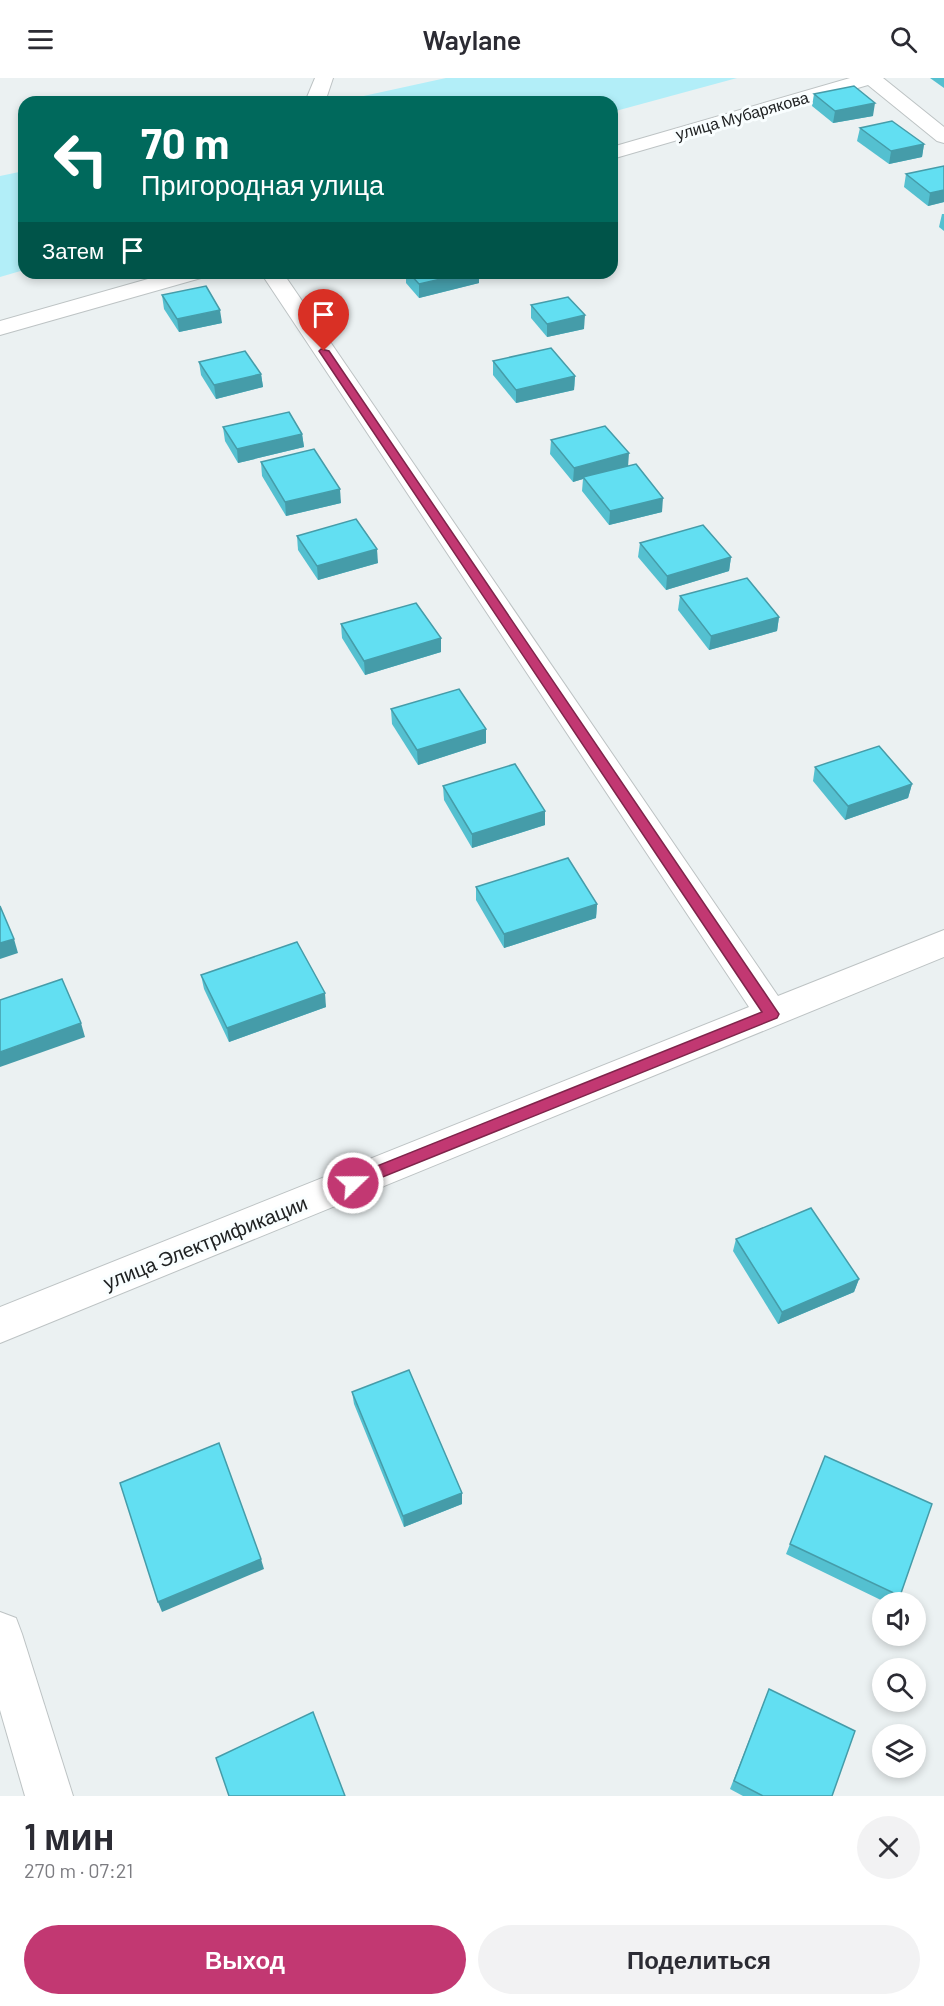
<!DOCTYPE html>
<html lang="ru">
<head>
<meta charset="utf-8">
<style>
  :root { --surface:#fff; --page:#f2f2f3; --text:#2b2b33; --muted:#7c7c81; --accent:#c23872 }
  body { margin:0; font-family:Barlow,sans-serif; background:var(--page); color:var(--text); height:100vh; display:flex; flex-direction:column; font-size:22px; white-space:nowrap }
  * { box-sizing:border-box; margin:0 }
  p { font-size:20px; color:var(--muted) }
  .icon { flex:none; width:33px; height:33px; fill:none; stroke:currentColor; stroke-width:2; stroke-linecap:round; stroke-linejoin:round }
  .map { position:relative; height:1718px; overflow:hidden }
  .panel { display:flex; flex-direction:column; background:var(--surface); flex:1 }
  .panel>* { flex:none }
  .guide { position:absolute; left:18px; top:18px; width:600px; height:183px; border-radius:18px; box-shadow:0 3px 9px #0003; background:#00695c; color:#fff; overflow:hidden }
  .controls { position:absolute; left:872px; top:1514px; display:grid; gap:12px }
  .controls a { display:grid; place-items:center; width:54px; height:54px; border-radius:50%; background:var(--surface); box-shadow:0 3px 9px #0003; font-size:30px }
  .pin { position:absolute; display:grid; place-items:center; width:51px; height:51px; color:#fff; margin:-62px -26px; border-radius:50% 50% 50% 0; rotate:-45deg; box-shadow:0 0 6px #0007 }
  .pin .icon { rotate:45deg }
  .me { position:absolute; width:66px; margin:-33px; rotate:68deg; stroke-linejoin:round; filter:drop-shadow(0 0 4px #0008) }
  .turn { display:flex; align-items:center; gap:21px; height:126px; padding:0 24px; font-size:27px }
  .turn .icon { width:78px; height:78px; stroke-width:2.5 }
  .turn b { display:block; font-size:42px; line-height:51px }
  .then { display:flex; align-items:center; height:57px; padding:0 24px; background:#0003; gap:12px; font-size:22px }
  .round { display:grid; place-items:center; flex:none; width:63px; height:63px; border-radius:32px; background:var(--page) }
  .overview { display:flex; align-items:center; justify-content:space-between; height:102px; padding:0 24px }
  h1 { font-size:36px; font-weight:600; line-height:45px }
  .cta { display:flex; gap:12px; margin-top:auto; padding:12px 24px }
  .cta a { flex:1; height:69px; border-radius:36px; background:var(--accent); color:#fff; font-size:24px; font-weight:600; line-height:69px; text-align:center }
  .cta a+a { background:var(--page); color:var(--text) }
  header { display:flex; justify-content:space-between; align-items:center; height:78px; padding:0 24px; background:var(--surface); font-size:27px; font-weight:600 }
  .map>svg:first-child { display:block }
  .green { fill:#b2eef8 }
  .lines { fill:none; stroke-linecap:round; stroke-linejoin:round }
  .minor-casing { stroke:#bdc3c4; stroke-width:2 }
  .minor { fill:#fff; fill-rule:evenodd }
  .wall { fill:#54c0d0 }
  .shaded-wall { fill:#459ca9 }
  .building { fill:#62dff2; stroke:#459ca9; stroke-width:1.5 }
  .route { fill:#c23872; stroke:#7e244a; stroke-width:1.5 }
  .labels { text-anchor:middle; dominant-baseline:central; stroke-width:6; stroke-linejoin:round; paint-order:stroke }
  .far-street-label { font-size:16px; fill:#202223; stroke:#f9feff }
  .street-label { font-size:20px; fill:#202223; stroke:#f9feff }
</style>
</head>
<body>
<header><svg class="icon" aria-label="menu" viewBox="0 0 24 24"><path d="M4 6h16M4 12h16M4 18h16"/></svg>Waylane<svg class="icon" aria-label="search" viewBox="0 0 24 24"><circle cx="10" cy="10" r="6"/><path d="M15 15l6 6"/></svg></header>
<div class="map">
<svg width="944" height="1718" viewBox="0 0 944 1718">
  <rect width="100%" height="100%" fill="#ebf1f2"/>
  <!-- green -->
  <g class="green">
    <path d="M446,0h291l-125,34v-10h-276z"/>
    <path d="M24,93v99l-24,7v-101z"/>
  </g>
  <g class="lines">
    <!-- minor casing -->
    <g class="minor-casing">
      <g id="minor">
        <path d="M315,0h18l-8,24h-20z"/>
        <path d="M850,0h33l61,49v16l-7,-2 -69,-56 -256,74v-12z"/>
        <path d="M169,195h35l-3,5 -201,57v-14z"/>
        <path d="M261,195h22l495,723 166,-66v27l-944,386v-36l749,-300z"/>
        <path d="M0,1534l16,6 6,16 51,162h-48l-25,-86z"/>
      </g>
    </g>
    <!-- minor -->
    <use href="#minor" class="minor"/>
  </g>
  <!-- wall -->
  <g class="wall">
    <path d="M930,0h14v10z"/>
    <path d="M814,16l59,22 -40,7 -21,-17z"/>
    <path d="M860,50l64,16 -2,13 -33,7 -32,-23z"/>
    <path d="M944,88v36l-16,4 -24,-19 2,-13z"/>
    <path d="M942,136h2v17l-5,-4z"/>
    <path d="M406,195h73v10l-60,15 -13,-15z"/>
    <path d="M162,217l60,28 -43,9 -15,-23z"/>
    <path d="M531,227l53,24 -37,8 -16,-19z"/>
    <path d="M493,283l82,15 -1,14 -58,13 -23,-28z"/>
    <path d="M199,284l62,12 2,13 -47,12 -15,-24z"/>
    <path d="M223,349l79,7 2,13 -66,16 -13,-22z"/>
    <path d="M551,362l111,72 -53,13 -27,-34 1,-12 -10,3 -23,-28z"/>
    <path d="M261,384l80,41 -55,13 -24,-40z"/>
    <path d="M297,458l81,27 -60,17 -20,-30z"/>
    <path d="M640,465l91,14 -2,14 -63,19 -28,-33z"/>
    <path d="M680,518l99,21 -2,14 -68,19 -31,-40z"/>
    <path d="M341,546l100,14v14l-76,23 -23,-37z"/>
    <path d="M391,631l95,34 -68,22 -26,-41z"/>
    <path d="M815,689l97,17 -4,14 -63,22 -32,-39z"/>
    <path d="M443,708l102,39 -73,23 -28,-48z"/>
    <path d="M476,809l121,17 -1,14 -92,30 -28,-48z"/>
    <path d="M201,897l125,32 -97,35 -25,-53z"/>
    <path d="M736,1161l123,40 -5,13 -76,32 -45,-73z"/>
    <path d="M352,1314l110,112 -58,23 -50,-123z"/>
    <path d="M790,1466l110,52 -3,6h-12l-99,-48z"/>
    <path d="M769,1611l63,107h-89l-13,-7z"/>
  </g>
  <!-- shaded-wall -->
  <g class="shaded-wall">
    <path d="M875,25l-2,13 -40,7 2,-12z"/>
    <path d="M924,66l-2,13 -33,7 2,-13z"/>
    <path d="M944,112v12l-16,4 2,-13z"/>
    <path d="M467,195h12v10l-60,15v-14z"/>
    <path d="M220,232l2,13 -43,9 -2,-13z"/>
    <path d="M585,237l-1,14 -37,8v-13z"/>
    <path d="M261,296l2,13 -47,12 -2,-14z"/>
    <path d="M575,298l-1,14 -58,13v-13z"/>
    <path d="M302,356l2,13 -66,16 -1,-14z"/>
    <path d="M629,375l-1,14 -45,10v2l-10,3 1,-14z"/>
    <path d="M340,411l1,14 -55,13 -1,-14z"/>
    <path d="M663,420l-1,14 -53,13 1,-14z"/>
    <path d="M377,471l1,14 -60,17 -1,-14z"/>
    <path d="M731,479l-2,14 -63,19 1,-14z"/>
    <path d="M779,539l-2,14 -68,19 2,-14z"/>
    <path d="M441,560v14l-76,23 -1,-14z"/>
    <path d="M486,651v14l-68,22 -1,-15z"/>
    <path d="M912,706l-4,14 -63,22 3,-14z"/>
    <path d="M545,733v14l-73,23v-14z"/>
    <path d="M597,826l-1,14 -92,30v-14z"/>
    <path d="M14,861l4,14 -18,6v-16z"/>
    <path d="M325,915l1,14 -97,35 -2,-14z"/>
    <path d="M81,945l4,14 -85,30v-15z"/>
    <path d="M859,1201l-5,13 -76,32 4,-12z"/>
    <path d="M462,1415v11l-58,23 -1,-11z"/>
    <path d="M261,1481l3,10 -102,43 -4,-10z"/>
  </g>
  <!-- building -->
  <g class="building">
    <path d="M854,8l21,17 -40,8 -21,-17z"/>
    <path d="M892,43l32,23 -33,7 -31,-23z"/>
    <path d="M944,88v24l-14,3 -24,-19z"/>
    <path d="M409,195h58l-48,11z"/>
    <path d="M206,208l14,24 -43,9 -15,-24z"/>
    <path d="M568,219l17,18 -38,9 -16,-19z"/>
    <path d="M551,270l24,28 -59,14 -23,-29z"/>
    <path d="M245,273l16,23 -47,11 -15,-23z"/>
    <path d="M289,334l13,22 -65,15 -14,-22z"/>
    <path d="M605,348l24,27 -55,15 -23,-28z"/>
    <path d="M314,371l26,40 -55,13 -24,-40z"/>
    <path d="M636,386l27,34 -53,13 -27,-34z"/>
    <path d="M356,441l21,30 -60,17 -20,-30z"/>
    <path d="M703,447l28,32 -64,19 -27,-33z"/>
    <path d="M747,500l32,39 -68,19 -31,-40z"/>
    <path d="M416,525l25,35 -77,23 -23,-37z"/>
    <path d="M459,611l27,40 -69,21 -26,-41z"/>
    <path d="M879,668l33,38 -64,22 -33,-39z"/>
    <path d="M515,686l30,47 -73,23 -29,-48z"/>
    <path d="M568,780l29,46 -93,30 -28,-47z"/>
    <path d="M0,828l14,33 -14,4z"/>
    <path d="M297,864l28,51 -98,35 -26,-53z"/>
    <path d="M62,901l19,44 -81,29v-52z"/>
    <path d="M811,1130l48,71 -77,33 -46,-73z"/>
    <path d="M409,1292l53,123 -59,23 -51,-124z"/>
    <path d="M219,1365l42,116 -103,43 -38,-119z"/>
    <path d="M825,1378l107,48 -32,92 -110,-52z"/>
    <path d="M769,1611l86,42 -23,65h-69l-29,-15z"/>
    <path d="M313,1634l32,84h-116l-13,-38z"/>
  </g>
  <!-- route -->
  <path class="route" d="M321,271l8,2 450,663 -2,4 -424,171 -8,-6 2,-5 415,-166 -443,-661z"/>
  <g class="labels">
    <!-- far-street labels -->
    <g class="far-street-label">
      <text transform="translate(742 37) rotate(-16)">улица Мубарякова</text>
    </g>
    <!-- street labels -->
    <g class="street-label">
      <text transform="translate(205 1164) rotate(-22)">улица Электрификации</text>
    </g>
  </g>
</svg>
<div class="controls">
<a><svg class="icon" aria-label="sound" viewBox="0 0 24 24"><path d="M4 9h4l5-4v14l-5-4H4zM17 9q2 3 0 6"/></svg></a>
<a><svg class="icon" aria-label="search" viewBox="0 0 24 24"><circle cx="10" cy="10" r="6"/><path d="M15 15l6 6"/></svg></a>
<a><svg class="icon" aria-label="layers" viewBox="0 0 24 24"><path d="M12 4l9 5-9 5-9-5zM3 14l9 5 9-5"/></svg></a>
</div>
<div class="pin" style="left:324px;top:273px;background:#d93025"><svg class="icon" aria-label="arrive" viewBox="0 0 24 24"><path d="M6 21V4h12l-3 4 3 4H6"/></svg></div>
<svg class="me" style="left:353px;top:1105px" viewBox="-20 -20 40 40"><circle r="17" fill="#c23872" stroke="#fff" stroke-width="3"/><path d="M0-11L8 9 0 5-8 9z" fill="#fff"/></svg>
<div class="guide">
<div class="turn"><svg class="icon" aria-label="left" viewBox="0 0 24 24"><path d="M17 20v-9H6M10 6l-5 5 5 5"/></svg><div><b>70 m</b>Пригородная улица</div></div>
<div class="then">Затем<svg class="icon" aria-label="arrive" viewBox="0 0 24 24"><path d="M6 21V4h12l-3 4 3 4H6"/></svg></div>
</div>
</div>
<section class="panel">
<div class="overview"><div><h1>1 мин</h1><p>270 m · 07:21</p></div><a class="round"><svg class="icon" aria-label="close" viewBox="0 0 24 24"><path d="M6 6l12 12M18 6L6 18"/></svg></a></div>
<div class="cta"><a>Выход</a><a>Поделиться</a></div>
</section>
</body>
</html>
